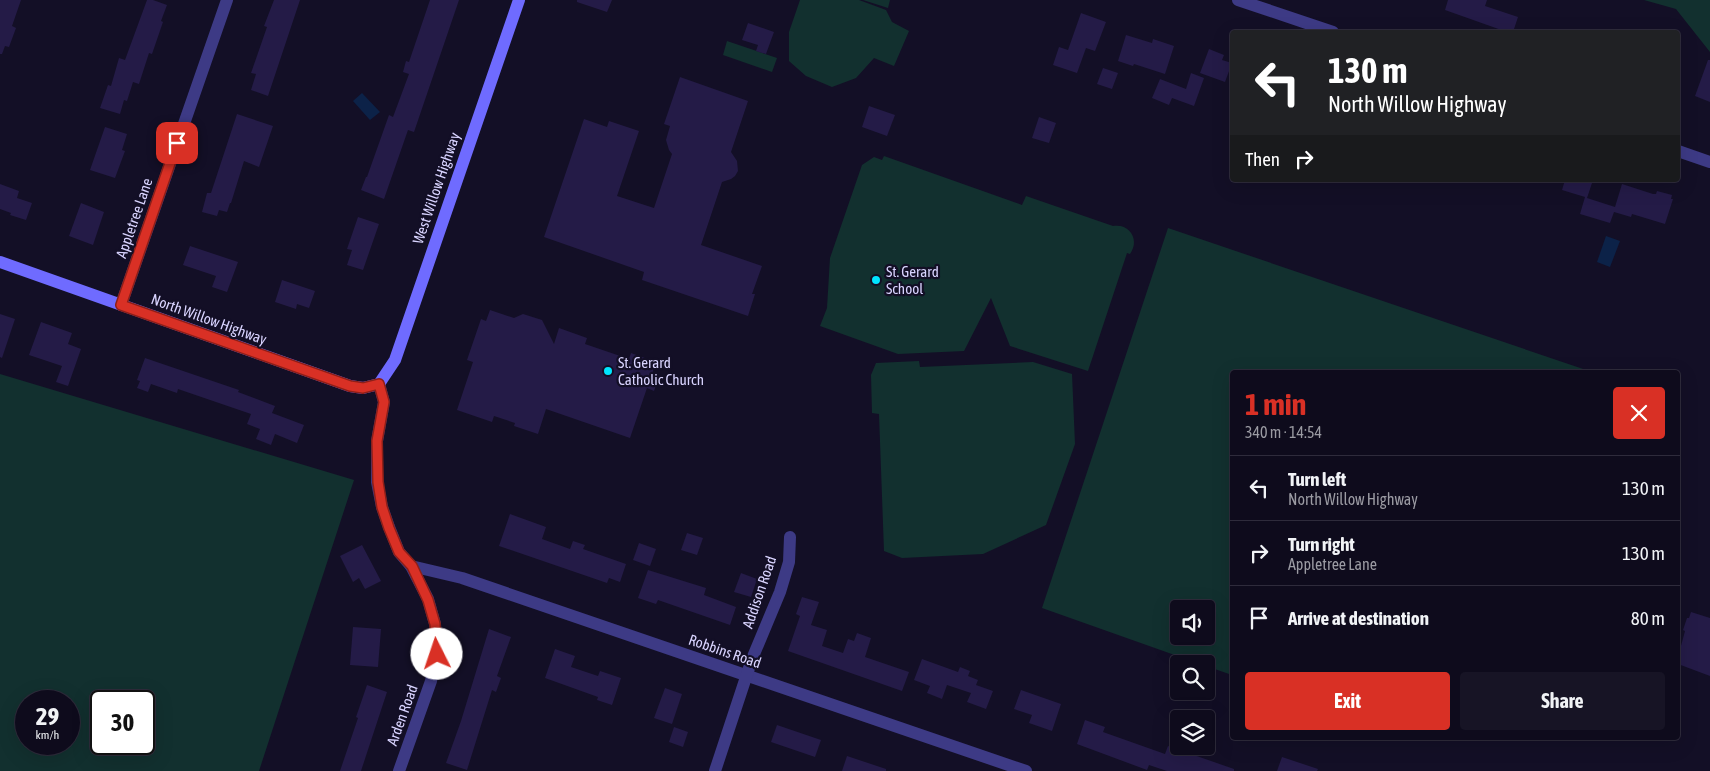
<!DOCTYPE html>
<html lang="en">
<head>
<meta charset="utf-8">
<style>
  :root { --surface:#0e0b1c; --page:#171425; --text:#f1f3f6; --muted:#9b9ba3; --line:#2e2b3b; --accent:#d93025 }
  body { margin:0; font-family:"Asap Condensed",sans-serif; background:var(--page); color:var(--text); height:100vh; display:flex; flex-direction:column; font-size:19px; white-space:nowrap }
  * { box-sizing:border-box; margin:0 }
  p { font-size:16px; color:var(--muted) }
  .icon { flex:none; width:28px; height:28px; fill:none; stroke:currentColor; stroke-width:2; stroke-linecap:round; stroke-linejoin:round }
  .map { position:relative; flex:1; overflow:hidden }
  .side { position:absolute; left:1230px; top:370px; width:450px; height:370px; display:flex; flex-direction:column; background:var(--surface); border-radius:5px; box-shadow:0 5px 20px #0002,0 0 0 1px var(--line) }
  .side>* { flex:none }
  .banner { position:absolute; left:1230px; top:30px; width:450px; height:152px; border-radius:5px; box-shadow:0 5px 20px #0002,0 0 0 1px var(--line); background:#202124; color:#fff; overflow:hidden }
  .tools { position:absolute; left:1170px; top:600px; display:grid; gap:10px }
  .tools a { display:grid; place-items:center; width:45px; height:45px; border-radius:5px; background:var(--surface); box-shadow:0 5px 20px #0002,0 0 0 1px var(--line); font-size:25px }
  .speed { position:absolute; left:15px; top:690px; display:flex; gap:10px; font-size:25px; font-weight:700; text-align:center }
  .speed>* { display:grid; place-content:center; width:65px; height:65px; border-radius:50%; background:var(--surface); box-shadow:0 5px 20px #0002,0 0 0 1px var(--line); line-height:1 }
  .speed small { font-size:12px; font-weight:400 }
  .speed .limit { border:2px solid #111; border-radius:8px; background:#fff; color:#111 }
  .pin { position:absolute; display:grid; place-items:center; width:42px; height:42px; color:#fff; margin:-21px; border-radius:10px; box-shadow:0 2px 8px #0006 }
  .me { position:absolute; width:55px; margin:-28px; rotate:356deg; stroke-linejoin:round; filter:drop-shadow(0 0 4px #0008) }
  .turn { display:flex; align-items:center; gap:18px; height:105px; padding:0 15px; font-size:22px }
  .turn .icon { width:65px; height:65px; stroke-width:2.5 }
  .turn b { display:block; font-size:35px; line-height:42px }
  .then { display:flex; align-items:center; height:48px; padding:0 15px; background:#0003; gap:10px; font-size:19px }
  .round { display:grid; place-items:center; flex:none; width:52px; height:52px; border-radius:5px; background:var(--page) }
  .summary { display:flex; align-items:center; justify-content:space-between; height:85px; padding:0 15px }
  h1 { font-size:30px; font-weight:700; line-height:38px; color:var(--accent) }
  .cta { display:flex; gap:10px; margin-top:auto; padding:10px 15px }
  .cta a { flex:1; height:58px; border-radius:5px; background:var(--accent); color:#fff; font-size:20px; font-weight:700; line-height:58px; text-align:center }
  .cta a+a { background:var(--page); color:var(--text) }
  ul { padding:0; list-style:none }
  li { display:flex; align-items:center; gap:15px; height:65px; padding:0 15px; border-top:1px solid var(--line) }
  li div { flex:1 }
  li b { display:block; font-size:19px }
  li em { font-style:normal }
  .map>svg:first-child { display:block }
  .green { fill:#12302f; fill-rule:evenodd }
  .water { fill:#0c2248 }
  .building { fill:#241b47 }
  .lines { fill:none; stroke-linecap:round; stroke-linejoin:round }
  .street { stroke:#3d3a85; stroke-width:12 }
  .secondary { stroke:#6f6bff; stroke-width:12 }
  .route-casing { stroke:#8d1f18; stroke-width:12 }
  .route { stroke:#d93025; stroke-width:9 }
  .poi-dot { fill:#00e5ff; stroke:#130f26; stroke-width:2 }
  .labels { text-anchor:middle; dominant-baseline:central; stroke-width:4.5; stroke-linejoin:round; paint-order:stroke }
  .street-label { font-size:15px; fill:#d9d4ff; stroke:#130f26 }
  .poi-label { font-size:15px; fill:#d9d4ff; stroke:#130f26; text-anchor:start }
</style>
</head>
<body>
<div class="map">
<svg width="1710" height="771" viewBox="0 0 1710 771">
  <rect width="100%" height="100%" fill="#130f26"/>
  <!-- green -->
  <g class="green">
    <path d="M800,0h59l27,10 6,12 17,9 -15,35 -20,-8 -18,20 -24,9 -26,-11 -17,-15v-29z"/>
    <path d="M863,0h27l-2,8z"/>
    <path d="M1644,0h66v52l-34,-43z"/>
    <path d="M727,41l50,17 -5,14 -49,-17z"/>
    <path d="M884,156l138,49 4,-9 87,30c17,-3 27,14 17,28l-3,-1 -39,118 -78,-25 -19,-48 -27,53 -66,3 -78,-28 7,-18 3,-50 32,-93 12,-8 8,3z"/>
    <path d="M1168,228l424,144h-360v303l-26,-9v-2h-6l-158,-56zM1179,609h27v27h-27z"/>
    <path d="M919,361l1,6 113,-5 39,12 3,70 -29,81 -63,29 -81,4 -18,-7 -5,-137 -7,-1 -1,-38 5,-12z"/>
    <path d="M0,374l354,106 -95,291h-259zM26,701h43v43h-43zM101,701h43v43h-43z"/>
  </g>
  <!-- water -->
  <g class="water">
    <path d="M362,93l18,19 -10,8 -17,-19z"/>
    <path d="M1606,236l14,5 -10,26 -13,-5z"/>
  </g>
  <!-- building -->
  <g class="building">
    <path d="M0,0h21l-9,26 4,2 -7,19 -4,-1 -3,8h-2z"/>
    <path d="M147,0h6l14,5 -6,16 2,1 -11,32 -3,-1 -10,31 -6,-2 -6,19 -3,-1 -4,14 -20,-6 8,-23 3,1 8,-28 6,2z"/>
    <path d="M274,0h26l-32,96 -17,-6 5,-16 -5,-1 16,-46 -3,-1z"/>
    <path d="M430,0h29l-45,132 -6,-2 -24,69 -23,-9 5,-13h1l22,-62 4,2 16,-43 -6,-2 3,-11 3,1z"/>
    <path d="M577,0h35l-5,12 -30,-10z"/>
    <path d="M1448,0h39l-2,6 33,11 -5,15h-6l-62,-22z"/>
    <path d="M1081,13l25,9 -11,29 -9,-3 -9,25 -24,-8 6,-18 9,3z"/>
    <path d="M748,23l26,9 -8,22 -10,-3 2,-6 -16,-5z"/>
    <path d="M1126,35l26,8 1,-4 21,7 -9,28 -31,-10 -1,2 -15,-5z"/>
    <path d="M1209,49l15,6 -2,5 10,3 -7,19 -25,-9z"/>
    <path d="M1708,60h2v42l-15,-6z"/>
    <path d="M1103,68l15,5 -6,16 -15,-5z"/>
    <path d="M1191,73l13,5 -10,28 -22,-8 -3,7 -17,-7 8,-19 26,10z"/>
    <path d="M680,77l68,24 -17,51 6,9 1,10 -3,5 -4,3 -9,3 -21,63 61,21 -10,28h3l-7,22 -106,-36 2,-8 -100,-35 40,-118 23,8 2,-6 30,10 -22,65 37,12 18,-54 -3,-4 -3,-10 4,-14 -6,-2z"/>
    <path d="M869,106l26,9 -8,21 -25,-9z"/>
    <path d="M237,114l36,12 -14,41 -15,-6 -13,42h-1l-3,9 -8,-2 -2,6 -15,-4 5,-19h4z"/>
    <path d="M1039,117l17,6 -7,20 -17,-5z"/>
    <path d="M105,127l22,7 -5,16 3,1 -10,27 -25,-8z"/>
    <path d="M1565,180h28l-6,18 28,9 7,-23 31,10h3l1,-3 15,4 -1,4h2l-8,25 -33,-10 -1,3 -17,-5 -4,11 -30,-9 5,-17 -23,-7z"/>
    <path d="M0,184l19,7 -2,7 15,5 -6,17 -16,-5 1,-2 -11,-4z"/>
    <path d="M81,203l23,9 -11,33 -24,-9z"/>
    <path d="M358,217l21,7 -16,46 -16,-5 5,-15 -5,-1z"/>
    <path d="M190,246l48,16 -11,30 -15,-5 4,-11 -33,-11z"/>
    <path d="M282,280l33,11 -6,17 -12,-4 -1,5 -21,-7z"/>
    <path d="M490,310l24,8 9,-4 19,6 12,24 5,-16 28,10 -2,6 44,15 2,-6 25,9 -4,12 7,3 -5,14 -7,-3 -17,50 -84,-29 -8,25 -24,-8 1,-3 -21,-7 -2,6 -35,-12 16,-48 -6,-2 14,-41 5,2z"/>
    <path d="M0,314l15,5 -13,39 -2,-1z"/>
    <path d="M41,322l31,11 -4,11 13,5 -13,37 -12,-4 6,-16 -33,-11z"/>
    <path d="M145,358l94,32 -1,2 37,14 -3,7 32,12 -7,18 -22,-9 -4,11 -15,-6 4,-10 -13,-5 4,-10 -73,-25 -1,4 -26,-9 -3,8 -11,-4 3,-7 -3,-1z"/>
    <path d="M510,514l36,13 -4,12 28,10 3,-8 12,4 -2,4 43,15 -6,18 -11,-4 -2,5 -108,-37z"/>
    <path d="M687,533l16,5 -6,17 -16,-5z"/>
    <path d="M639,543l17,6 -6,17 -17,-6z"/>
    <path d="M362,545l19,36 -16,8 -6,-11 -6,4 -13,-26z"/>
    <path d="M648,570l58,18 -2,7 32,12 -6,18 -72,-25 -2,4 -18,-6z"/>
    <path d="M741,573l16,6 -6,18 -17,-5z"/>
    <path d="M802,597l17,5 -8,23 16,5 -5,16 21,7 5,-14 6,2 3,-8 14,5 -6,19 44,15 -7,19 -114,-40 12,-35 -4,-2z"/>
    <path d="M1691,612l19,6v58l-32,-12v-7l7,-26 -2,-1 4,-12h2z"/>
    <path d="M353,627l28,2 -3,38 -28,-2z"/>
    <path d="M489,629l22,8 -14,39 4,2 -5,14 -4,-2 -25,80 -21,-7 15,-42z"/>
    <path d="M555,649l20,7 -4,11 27,9 2,-5 21,7 -9,27 -15,-5 1,-3 -53,-19z"/>
    <path d="M922,659l36,13 2,-5 10,4 -2,5 10,4 -2,5 17,6 -7,18 -19,-7 4,-9 -24,-8 -5,14 -15,-6 3,-7 -16,-6z"/>
    <path d="M367,685l20,7 -26,79h-21l18,-53 -2,-1z"/>
    <path d="M665,688l17,6 -10,30 -18,-6z"/>
    <path d="M1021,690l40,14 -9,27 -23,-8 3,-8 -18,-6z"/>
    <path d="M1085,720l20,7 -2,5 62,22 3,-8 66,23v2h-67l-18,-6 -2,5 -70,-26z"/>
    <path d="M777,725l44,15 -6,17 -44,-15z"/>
    <path d="M674,727l14,5 -5,15 -14,-5z"/>
    <path d="M847,756l39,13v2h-44z"/>
    <path d="M1282,757l36,12 -1,2h-40z"/>
  </g>
  <g class="lines">
    <!-- street -->
    <g class="street">
      <path d="M1238,0l95,32"/>
      <path d="M1678,151l32,11"/>
      <path d="M121,305l106,-305"/>
      <path d="M379,384l5,18 -7,39v41l5,25 7,20 10,25 12,14 17,33 7,25 2,29 -6,28 -32,90"/>
      <path d="M411,566l51,12 564,193"/>
      <path d="M715,771l37,-112 28,-67 9,-30 1,-25"/>
    </g>
    <!-- secondary -->
    <path class="secondary" d="M0,262l350,124 13,2 16,-4 16,-24 124,-360"/>
  </g>
  <g class="lines">
    <!-- route casing -->
    <g class="route-casing">
      <path id="route" d="M177,143l-56,162 229,81 13,2 16,-4 5,18 -7,39 1,41 4,25 7,21 10,24 13,14 16,34 7,24 2,30"/>
    </g>
    <!-- route -->
    <use href="#route" class="route"/>
  </g>
  <!-- markers -->
  <g class="poi-dot">
    <circle cx="876" cy="280" r="5"/>
    <circle cx="608" cy="371" r="5"/>
  </g>
  <g class="labels">
    <!-- street labels -->
    <g class="street-label">
      <text transform="translate(436 188) rotate(-71)">West Willow Highway</text>
      <text transform="translate(134 218) rotate(-71)">Appletree Lane</text>
      <text transform="translate(209 319) rotate(20)">North Willow Highway</text>
      <text transform="translate(759 592) rotate(-71)">Addison Road</text>
      <text transform="translate(725 651) rotate(19)">Robbins Road</text>
      <text transform="translate(402 715) rotate(-70)">Arden Road</text>
    </g>
    <!-- poi labels -->
    <g class="poi-label">
      <text x="886" y="271">St. Gerard<tspan x="886" dy="17">School</tspan></text>
      <text x="618" y="362">St. Gerard<tspan x="618" dy="17">Catholic Church</tspan></text>
    </g>
  </g>
</svg>
<div class="tools">
<a><svg class="icon" aria-label="sound" viewBox="0 0 24 24"><path d="M4 9h4l5-4v14l-5-4H4zM17 9q2 3 0 6"/></svg></a>
<a><svg class="icon" aria-label="search" viewBox="0 0 24 24"><circle cx="10" cy="10" r="6"/><path d="M15 15l6 6"/></svg></a>
<a><svg class="icon" aria-label="layers" viewBox="0 0 24 24"><path d="M12 4l9 5-9 5-9-5zM3 14l9 5 9-5"/></svg></a>
</div>
<div class="speed"><div>29<small>km/h</small></div><div class="limit">30</div></div>
<div class="pin" style="left:177px;top:143px;background:#d93025"><svg class="icon" aria-label="arrive" viewBox="0 0 24 24"><path d="M6 21V4h12l-3 4 3 4H6"/></svg></div>
<svg class="me" style="left:437px;top:654px" viewBox="-20 -20 40 40"><circle r="19" fill="#fff"/><path d="M0-13L10 11 0 6-10 11z" fill="#d93025"/></svg>
<div class="banner">
<div class="turn"><svg class="icon" aria-label="left" viewBox="0 0 24 24"><path d="M17 20v-9H6M10 6l-5 5 5 5"/></svg><div><b>130 m</b>North Willow Highway</div></div>
<div class="then">Then<svg class="icon" aria-label="right" viewBox="0 0 24 24"><path d="M7 20v-9h11M14 6l5 5-5 5"/></svg></div>
</div>
<section class="side">
<div class="summary"><div><h1>1 min</h1><p>340 m · 14:54</p></div><a class="round" style="background:#d93025;color:#fff"><svg class="icon" aria-label="close" viewBox="0 0 24 24"><path d="M6 6l12 12M18 6L6 18"/></svg></a></div>
<ul>
<li><svg class="icon" aria-label="left" viewBox="0 0 24 24"><path d="M17 20v-9H6M10 6l-5 5 5 5"/></svg><div><b>Turn left</b><p>North Willow Highway</p></div><em>130 m</em></li>
<li><svg class="icon" aria-label="right" viewBox="0 0 24 24"><path d="M7 20v-9h11M14 6l5 5-5 5"/></svg><div><b>Turn right</b><p>Appletree Lane</p></div><em>130 m</em></li>
<li><svg class="icon" aria-label="arrive" viewBox="0 0 24 24"><path d="M6 21V4h12l-3 4 3 4H6"/></svg><div><b>Arrive at destination</b></div><em>80 m</em></li>
</ul>
<div class="cta"><a>Exit</a><a>Share</a></div>
</section>
</div>
</body>
</html>
